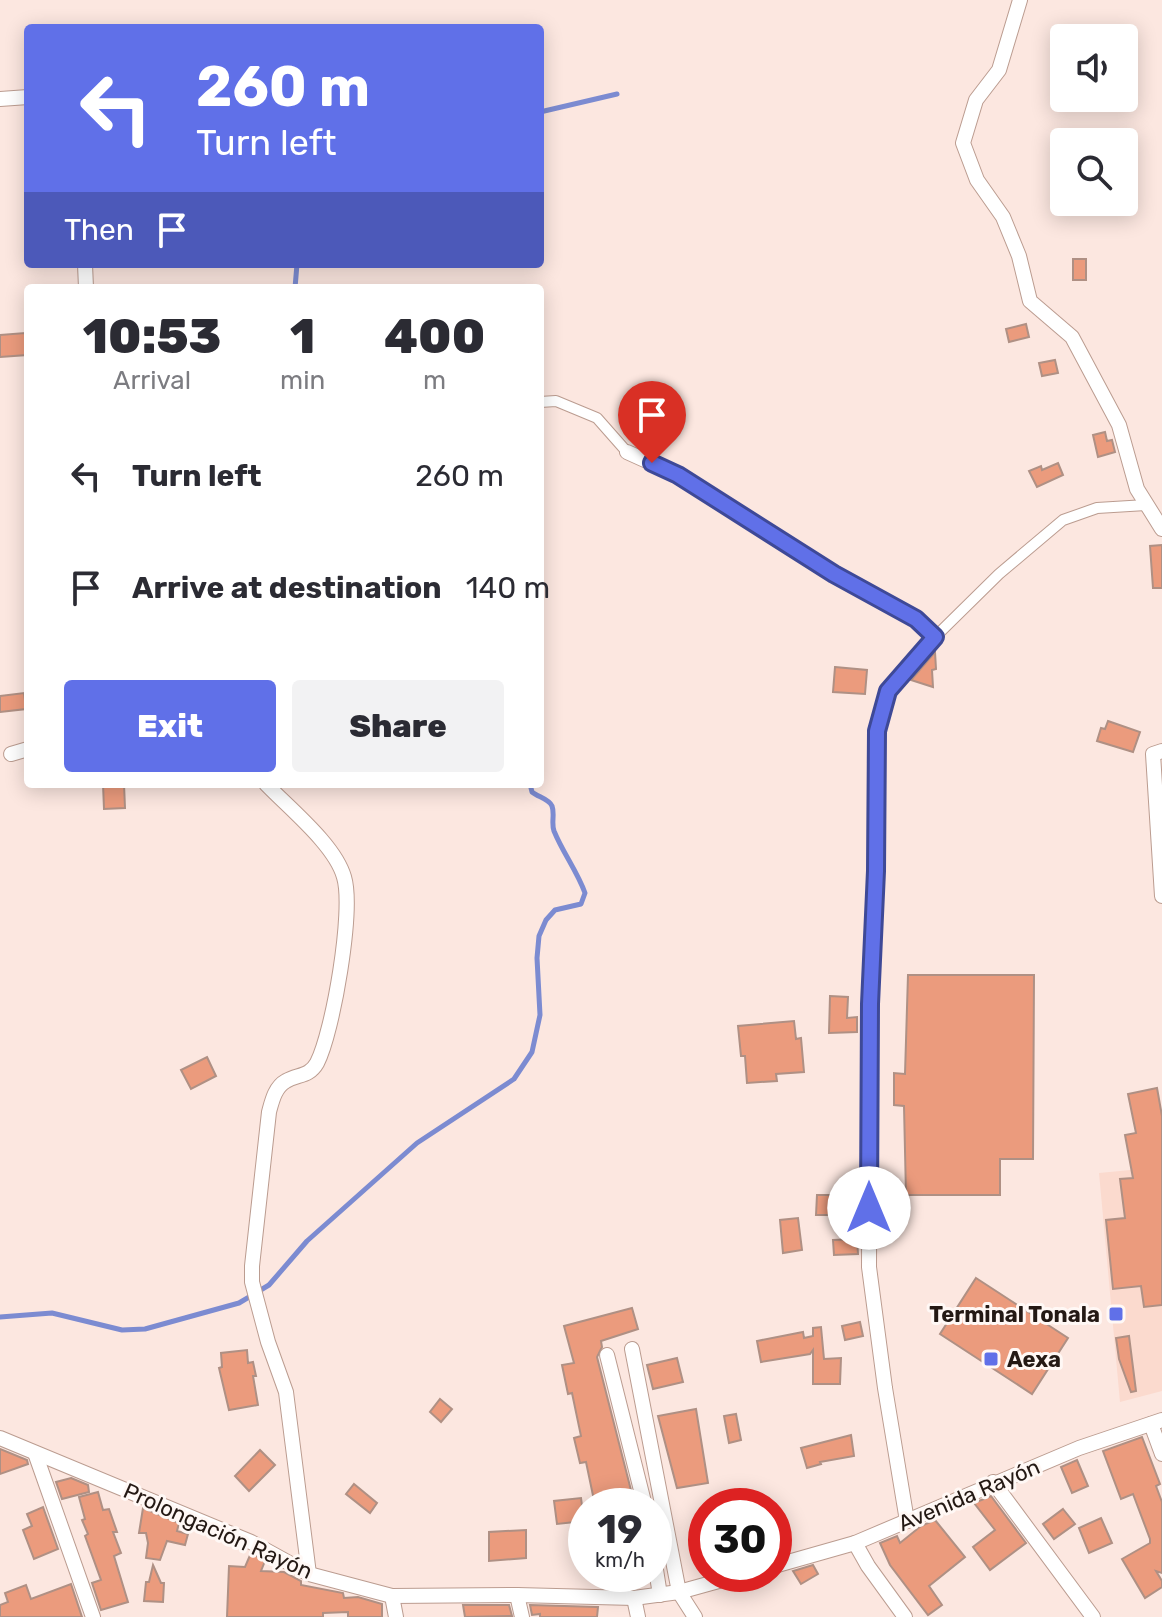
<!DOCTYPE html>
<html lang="en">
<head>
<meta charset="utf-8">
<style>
  :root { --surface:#fff; --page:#f2f2f3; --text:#2b2b33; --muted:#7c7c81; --accent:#6070e8 }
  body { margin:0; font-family:Rubik,sans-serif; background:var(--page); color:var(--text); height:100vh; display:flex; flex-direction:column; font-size:30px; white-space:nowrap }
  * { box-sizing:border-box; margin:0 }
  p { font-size:26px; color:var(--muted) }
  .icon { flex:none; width:44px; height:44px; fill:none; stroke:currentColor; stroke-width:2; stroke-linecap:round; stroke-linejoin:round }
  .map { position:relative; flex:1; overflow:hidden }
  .sheet { position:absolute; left:24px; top:284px; width:520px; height:504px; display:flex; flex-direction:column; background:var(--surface); border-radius:8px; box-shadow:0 4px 20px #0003 }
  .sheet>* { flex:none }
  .banner { position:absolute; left:24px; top:24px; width:520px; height:244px; border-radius:8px; box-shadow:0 4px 20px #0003; background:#6070e8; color:#fff; overflow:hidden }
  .buttons { position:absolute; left:1050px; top:24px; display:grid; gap:16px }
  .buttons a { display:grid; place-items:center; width:88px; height:88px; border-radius:8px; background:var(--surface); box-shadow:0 4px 20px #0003; font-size:40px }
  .speed { position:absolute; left:568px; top:1488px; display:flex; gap:16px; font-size:40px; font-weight:700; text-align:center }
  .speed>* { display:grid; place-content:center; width:104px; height:104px; border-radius:50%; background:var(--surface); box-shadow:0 4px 20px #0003; line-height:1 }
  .speed small { font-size:20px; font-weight:400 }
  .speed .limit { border:12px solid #d22; background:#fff; color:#111 }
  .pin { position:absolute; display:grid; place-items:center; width:68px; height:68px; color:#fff; margin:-82px -34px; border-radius:50% 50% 50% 0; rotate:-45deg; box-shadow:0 0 8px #0007 }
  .pin .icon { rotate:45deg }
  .me { position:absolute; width:88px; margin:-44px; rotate:0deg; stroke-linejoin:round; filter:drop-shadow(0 0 6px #0008) }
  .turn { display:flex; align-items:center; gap:28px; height:168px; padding:0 40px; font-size:36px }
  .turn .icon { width:104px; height:104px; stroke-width:2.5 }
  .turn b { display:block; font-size:56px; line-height:68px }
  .then { display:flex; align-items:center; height:76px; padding:0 40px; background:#0003; gap:16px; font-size:30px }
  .eta { display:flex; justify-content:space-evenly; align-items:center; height:136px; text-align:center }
  .eta b { font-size:48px; font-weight:800; line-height:56px }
  .primary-button { display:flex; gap:16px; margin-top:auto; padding:16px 40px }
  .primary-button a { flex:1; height:92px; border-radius:8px; background:var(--accent); color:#fff; font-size:32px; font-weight:800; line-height:92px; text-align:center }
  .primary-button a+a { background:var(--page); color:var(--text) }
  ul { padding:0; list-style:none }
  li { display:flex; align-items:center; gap:24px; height:112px; padding:0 40px }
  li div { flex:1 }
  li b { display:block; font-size:30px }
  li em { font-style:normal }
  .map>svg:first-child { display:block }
  .built { fill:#fbdace }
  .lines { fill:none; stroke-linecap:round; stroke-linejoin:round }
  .stream { stroke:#7c8bd1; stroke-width:5 }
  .building { fill:#eb9b7d; stroke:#af9084; stroke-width:2 }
  .pedestrian-casing { stroke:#bb9c90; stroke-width:12 }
  .minor-casing { stroke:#bb9c90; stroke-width:16 }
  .pedestrian { stroke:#fff; stroke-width:10 }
  .minor { stroke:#fff; stroke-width:14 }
  .route-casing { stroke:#3e4997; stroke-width:20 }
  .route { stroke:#6070e8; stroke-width:14 }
  .poi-dot { fill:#6070e8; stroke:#fff8f5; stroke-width:3 }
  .labels { text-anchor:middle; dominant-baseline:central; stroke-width:6; stroke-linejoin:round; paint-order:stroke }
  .poi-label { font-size:22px; font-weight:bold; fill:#241914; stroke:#fff8f5; text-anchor:end }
  .street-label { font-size:22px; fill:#241914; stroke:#fff8f5 }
</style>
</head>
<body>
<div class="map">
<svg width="1162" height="1617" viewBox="0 0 1162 1617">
  <rect width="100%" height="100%" fill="#fce7e0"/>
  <!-- built -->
  <path class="built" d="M1162,1167v224l-42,11 -21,-229z"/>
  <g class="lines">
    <!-- stream -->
    <g class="stream">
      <path d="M540,112l77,-18"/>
      <path d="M295,288l2,-24"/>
      <path d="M0,1317l52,-4 70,17 23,-1 94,-26 30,-18 38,-44 110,-98 97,-64 18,-27 8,-37 -3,-57 2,-22 7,-16 9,-10 26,-6 4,-11c-8,-22 -22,-40 -31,-62 -3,-8 1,-17 -2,-25 -3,-7 -14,-9 -20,-14l-2,-8"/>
    </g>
  </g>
  <!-- building -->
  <g class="building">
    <rect x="1073" y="259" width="13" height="21"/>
    <path d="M1026,324l3,13 -20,5 -3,-13z"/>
    <path d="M25,333l2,22 -27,2v-22z"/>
    <path d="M1055,360l3,13 -16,3 -3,-13z"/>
    <path d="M655,410l26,4 -5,13 -23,-4z"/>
    <path d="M1105,432l2,9 5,-1 3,12 -17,5 -5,-22z"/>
    <path d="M1058,463l5,12 -26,12 -8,-16 12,-5 1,4z"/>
    <path d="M1162,545v43h-9l-3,-42z"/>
    <path d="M935,652l1,17 -4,1 1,17 -22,-7z"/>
    <path d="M835,667l32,3 -2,24 -32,-2z"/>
    <path d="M24,693l2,16 -26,3v-16z"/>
    <path d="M1108,721l32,11 -7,20 -36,-11 4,-13 4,1z"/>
    <path d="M103,784h21l1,24 -21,1z"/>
    <path d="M908,975h126l-1,184h-33v36h-94l-2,-89 -10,-1v-32l11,1z"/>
    <path d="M830,996l18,1 -1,21 10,-1v15l-28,1z"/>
    <path d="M794,1021l2,18 5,-1 3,34 -28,2 1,7 -30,2 -2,-27h-4l-3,-30z"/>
    <path d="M207,1057l9,19 -25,13 -10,-19z"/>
    <path d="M1157,1088l5,28v189l-18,2 -3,-21 -28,3 -7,-69 19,-2 -5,-39 13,-1 -8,-43 11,-2 -8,-39z"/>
    <path d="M817,1195h24v20h-25z"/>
    <path d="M798,1218l4,32 -19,3 -3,-33z"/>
    <path d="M857,1239l1,15 -24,1 -1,-15z"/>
    <path d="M976,1278l92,60 -36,56 -92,-60z"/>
    <path d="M632,1308l6,21 -37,12 1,6 -5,10 37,145 -17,4h-4l-1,-5 -17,4 -9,-43 -6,1 -6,-25 7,-2 -9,-43 -4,1 -6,-29 12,-2 -10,-37z"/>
    <path d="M860,1322l3,14 -18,4 -3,-14z"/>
    <path d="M821,1327l3,32 17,-1 -1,26h-27v-34l-3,4 -49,8 -4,-21 46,-9 1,6 9,-2v-8z"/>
    <path d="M1129,1336l7,55 -5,1 -12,-33 -3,-21z"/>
    <path d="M247,1350l1,13 5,-1 3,14h-3l5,29 -29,5 -10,-42 3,-1 -1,-14z"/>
    <path d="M677,1358l6,24 -30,7 -6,-24z"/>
    <path d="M440,1399l12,10 -11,13 -11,-10z"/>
    <path d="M696,1409l12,74 -31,5 -19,-72z"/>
    <path d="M736,1414l5,26 -12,3 -5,-27z"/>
    <path d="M851,1435l3,21 -34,6 1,2 -14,4 -6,-20z"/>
    <path d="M1142,1437l18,47 -4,2 6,16v71l-6,-2 6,10v6l-17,11 -23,-39 28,-16v-4l-17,-45 -12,5 -18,-48z"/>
    <path d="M0,1449l27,11 1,4 -28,10z"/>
    <path d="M260,1450l15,15 -26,26 -14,-15z"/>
    <path d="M1077,1460l11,26 -16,7 -11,-26z"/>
    <path d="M71,1478l17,7 1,7 -27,7 -6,-17z"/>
    <path d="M354,1484l23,19 -7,10 -24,-19z"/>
    <path d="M98,1492l5,18 6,-1 8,23h-4l8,21 -7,3 14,46 -27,8 -9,-27 9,-3 -16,-44 3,-2 -6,-14 3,-1 -6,-22z"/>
    <path d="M991,1496l35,47 -36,27 -17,-23 22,-17 -21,-27z"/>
    <path d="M581,1498l3,23 -27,3 -3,-23z"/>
    <path d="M43,1507l15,42 -24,10 -11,-29 9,-4 -5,-12z"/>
    <path d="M143,1508l36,15 -2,8 11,3 -3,11 -18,-4 -7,19 -14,-2 2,-15 -2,-10h-7z"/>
    <path d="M1063,1509l12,15 -21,15 -11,-15z"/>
    <path d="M1101,1518l11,25 -23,10 -10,-25z"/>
    <path d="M935,1520l30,37 -36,29 13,19 -14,10 -38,-50 -10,-22 17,-7 3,7 21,-17z"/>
    <path d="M526,1530v28l-37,3v-29z"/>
    <path d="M251,1553l14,8 -4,10 23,1 17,9v4l42,8 1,5 14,-1 24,7v13h-34v-5l-25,1v4h-96l2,-51 16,1z"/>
    <path d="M153,1565l8,18h3l-1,19 -19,-1 2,-19h3z"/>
    <path d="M813,1565l5,9 -17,10 -8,-13z"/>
    <path d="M71,1584l11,33h-82v-12l8,-3 -3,-9 21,-8 5,14z"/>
    <path d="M463,1605h46l3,11 -47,1z"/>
    <path d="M530,1605l68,2 -1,10h-57v-3l-8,1z"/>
  </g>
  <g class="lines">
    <!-- pedestrian casing -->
    <g class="pedestrian-casing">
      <g id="pedestrian">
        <path d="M540,402l16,-1 41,17 30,34"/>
        <path d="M935,637l64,-63 64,-54 34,-12 49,-3"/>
      </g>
    </g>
    <!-- minor casing -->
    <g class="minor-casing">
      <g id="minor">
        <path d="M1020,0l-21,70 -23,30 -13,43 14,37 26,37 16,39 11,45 42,36 47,88 18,64 25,40"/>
        <path d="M0,99l28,-2"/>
        <path d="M85,264l1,24"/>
        <path d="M627,452l51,23 156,99 82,45 19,18 -47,54 -11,40 -1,140 -6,133 -1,263 16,121 22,133"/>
        <path d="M1162,751l-9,3 9,142"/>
        <path d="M11,754l17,-5"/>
        <path d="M266,784c24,25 69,61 78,93 10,33 -11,155 -27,186 -8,14 -19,11 -31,18 -11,6 -14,20 -17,31l-17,154v16l16,60 18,50 23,182"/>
        <path d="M632,1349l47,243 16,25"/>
        <path d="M607,1355l38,151"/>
        <path d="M1151,1424l11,30"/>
        <path d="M0,1438l251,104 58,32 83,22 125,-1 117,3 45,-6 65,-18"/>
        <path d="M35,1453l58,164"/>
        <path d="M993,1482l100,135"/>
        <path d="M855,1543l13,23 37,51"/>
        <path d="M654,1557l6,38"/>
        <path d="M774,1566l81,-23 224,-95 83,-28"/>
        <path d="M517,1595l5,22"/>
        <path d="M392,1596l4,21"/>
        <path d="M634,1598l4,19"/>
      </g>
    </g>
    <!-- pedestrian -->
    <use href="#pedestrian" class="pedestrian"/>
    <!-- minor -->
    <use href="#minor" class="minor"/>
  </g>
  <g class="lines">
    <!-- route casing -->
    <g class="route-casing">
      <path id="route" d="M652,463l26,12 156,99 82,45 19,18 -47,54 -11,40 -1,140 -6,133 -1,204"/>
    </g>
    <!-- route -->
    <use href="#route" class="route"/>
  </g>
  <!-- markers -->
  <g class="poi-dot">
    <rect x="1108" y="1306" width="16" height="16" rx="4"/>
    <rect x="983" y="1351" width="16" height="16" rx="4"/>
  </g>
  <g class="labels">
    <!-- poi labels -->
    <g class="poi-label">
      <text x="1100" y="1314">Terminal Tonala</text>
      <text x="1007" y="1359" text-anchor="start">Aexa</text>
    </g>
    <!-- street labels -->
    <g class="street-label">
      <text transform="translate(969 1495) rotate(-23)">Avenida Rayón</text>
      <text transform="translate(218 1531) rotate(24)">Prolongación Rayón</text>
    </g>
  </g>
</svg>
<div class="buttons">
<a><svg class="icon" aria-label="sound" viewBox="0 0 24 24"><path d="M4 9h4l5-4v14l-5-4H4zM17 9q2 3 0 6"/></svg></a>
<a><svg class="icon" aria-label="search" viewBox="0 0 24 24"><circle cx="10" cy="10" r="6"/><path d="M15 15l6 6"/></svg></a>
</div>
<div class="speed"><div>19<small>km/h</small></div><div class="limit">30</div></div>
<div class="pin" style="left:652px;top:463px;background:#d93025"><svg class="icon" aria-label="arrive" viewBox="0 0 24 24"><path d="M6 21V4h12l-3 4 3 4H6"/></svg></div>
<svg class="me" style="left:869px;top:1208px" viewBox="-20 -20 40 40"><circle r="19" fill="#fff"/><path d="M0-13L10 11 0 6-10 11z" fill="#6070e8"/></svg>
<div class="banner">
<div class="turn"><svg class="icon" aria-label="left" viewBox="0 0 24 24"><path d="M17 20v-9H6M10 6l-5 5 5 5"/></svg><div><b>260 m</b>Turn left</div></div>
<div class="then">Then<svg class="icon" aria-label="arrive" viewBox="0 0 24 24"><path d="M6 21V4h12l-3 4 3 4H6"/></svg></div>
</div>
<section class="sheet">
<div class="eta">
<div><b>10:53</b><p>Arrival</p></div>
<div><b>1</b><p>min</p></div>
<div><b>400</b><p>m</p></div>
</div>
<ul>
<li><svg class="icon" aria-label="left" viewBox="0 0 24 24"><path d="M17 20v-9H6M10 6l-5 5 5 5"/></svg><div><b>Turn left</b></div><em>260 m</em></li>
<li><svg class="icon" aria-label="arrive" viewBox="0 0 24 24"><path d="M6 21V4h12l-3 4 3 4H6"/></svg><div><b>Arrive at destination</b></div><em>140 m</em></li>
</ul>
<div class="primary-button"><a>Exit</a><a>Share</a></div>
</section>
</div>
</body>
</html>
